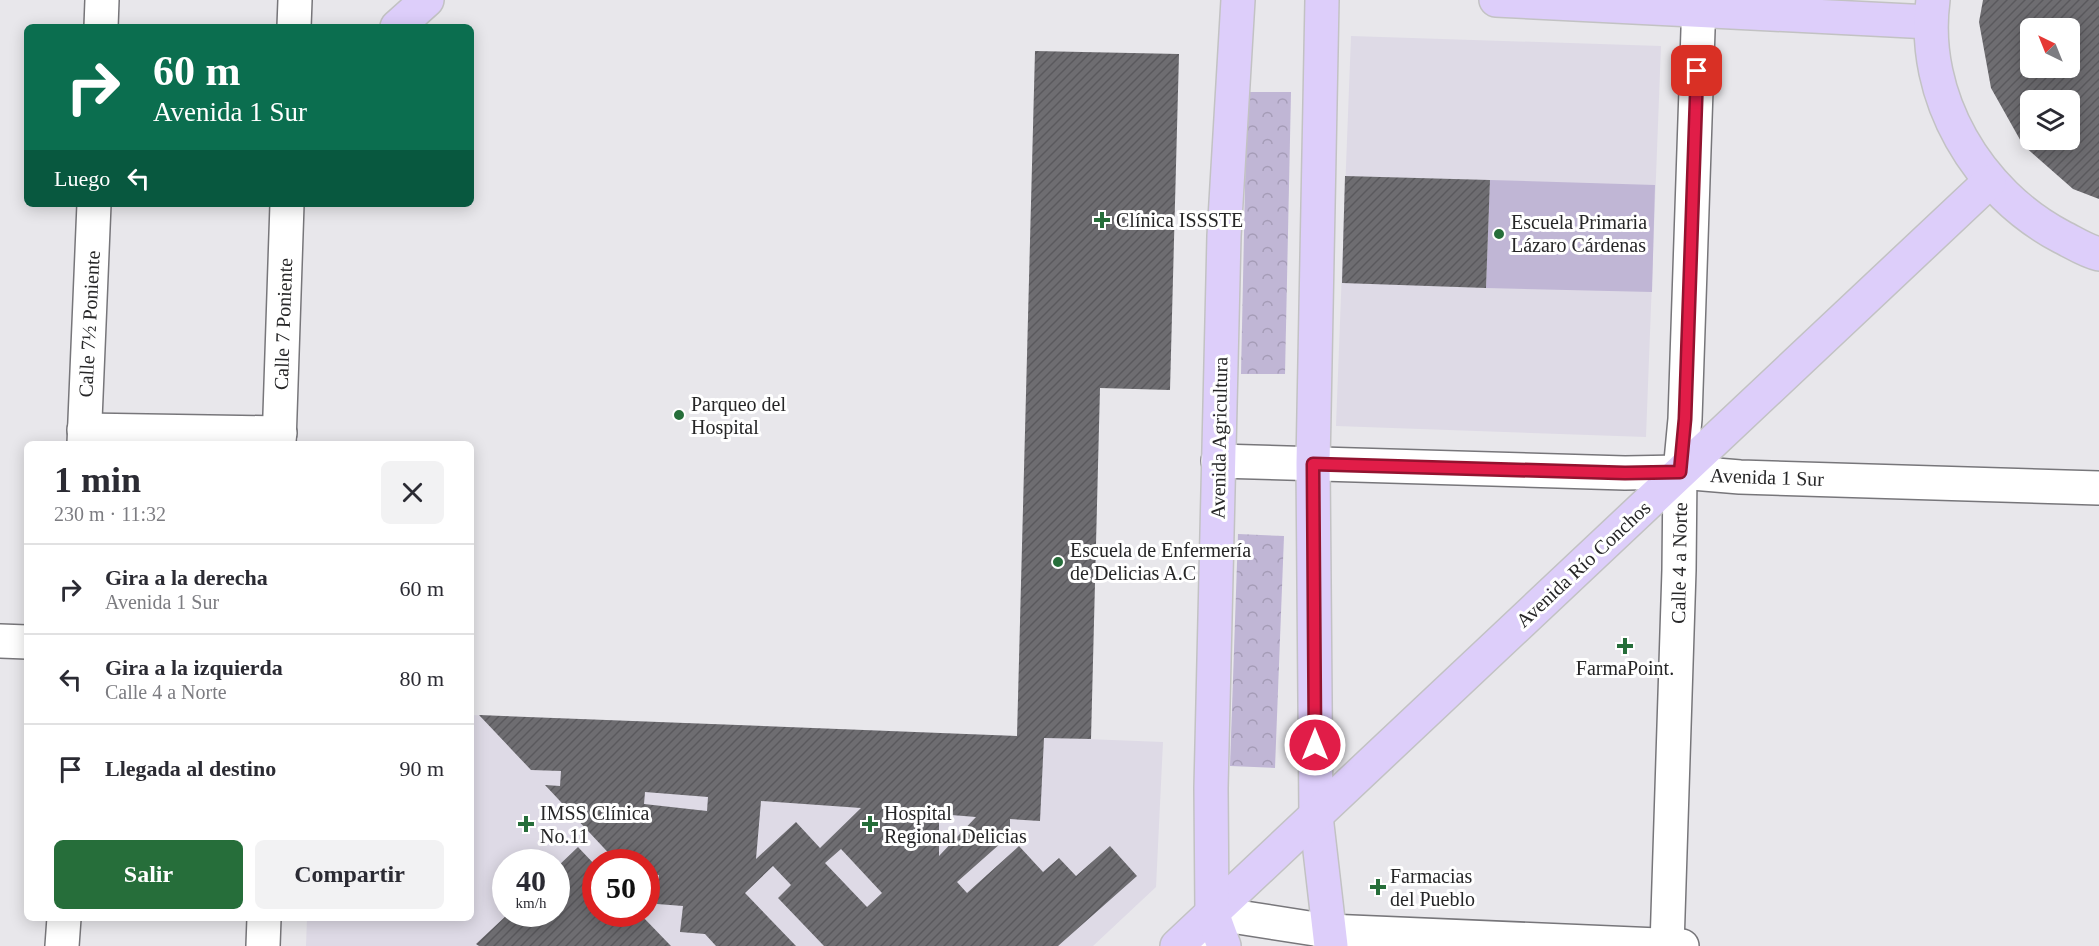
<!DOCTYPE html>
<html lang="es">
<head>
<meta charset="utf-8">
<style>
  :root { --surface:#fff; --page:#f2f2f3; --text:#2b2b33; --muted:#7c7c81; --line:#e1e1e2; --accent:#266e3a }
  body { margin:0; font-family:Georgia,serif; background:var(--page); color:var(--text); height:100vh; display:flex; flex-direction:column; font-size:22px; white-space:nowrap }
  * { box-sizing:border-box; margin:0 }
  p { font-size:20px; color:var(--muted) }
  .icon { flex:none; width:33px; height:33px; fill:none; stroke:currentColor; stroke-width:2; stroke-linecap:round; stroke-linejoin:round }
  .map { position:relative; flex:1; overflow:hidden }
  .drawer { position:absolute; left:24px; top:441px; width:450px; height:480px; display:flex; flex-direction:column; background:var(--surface); border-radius:9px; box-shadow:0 3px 15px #0003 }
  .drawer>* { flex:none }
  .guide { position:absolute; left:24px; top:24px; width:450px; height:183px; border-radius:9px; box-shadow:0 3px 15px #0003; background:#0b6e4f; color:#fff; overflow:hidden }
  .needle { width:39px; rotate:317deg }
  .fabs { position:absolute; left:2020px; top:18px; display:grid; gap:12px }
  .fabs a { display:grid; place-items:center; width:60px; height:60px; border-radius:9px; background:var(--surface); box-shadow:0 3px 15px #0003; font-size:30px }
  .speed { position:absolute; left:492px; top:849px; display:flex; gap:12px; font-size:30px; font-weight:700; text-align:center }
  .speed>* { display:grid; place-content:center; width:78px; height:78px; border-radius:50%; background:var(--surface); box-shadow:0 3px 15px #0003; line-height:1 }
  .speed small { font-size:15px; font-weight:400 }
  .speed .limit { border:9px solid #d22; background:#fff; color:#111 }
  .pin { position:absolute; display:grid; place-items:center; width:51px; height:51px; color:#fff; margin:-26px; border-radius:12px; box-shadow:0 3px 9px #0006 }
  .me { position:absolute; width:66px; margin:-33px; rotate:0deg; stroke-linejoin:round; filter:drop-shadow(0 0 4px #0008) }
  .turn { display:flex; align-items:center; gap:21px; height:126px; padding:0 30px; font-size:27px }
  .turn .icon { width:78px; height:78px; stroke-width:2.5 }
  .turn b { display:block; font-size:42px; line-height:51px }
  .then { display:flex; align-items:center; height:57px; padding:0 30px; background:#0003; gap:12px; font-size:22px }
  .round { display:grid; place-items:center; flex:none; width:63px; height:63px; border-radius:9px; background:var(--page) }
  .summary { display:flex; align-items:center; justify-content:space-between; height:102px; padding:0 30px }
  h1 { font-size:36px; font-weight:700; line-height:45px }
  .cta { display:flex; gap:12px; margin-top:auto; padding:12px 30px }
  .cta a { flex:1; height:69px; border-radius:9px; background:var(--accent); color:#fff; font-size:24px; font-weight:700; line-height:69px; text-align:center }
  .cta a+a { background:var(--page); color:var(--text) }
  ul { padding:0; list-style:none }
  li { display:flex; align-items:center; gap:18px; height:90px; padding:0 30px; border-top:2px solid var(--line) }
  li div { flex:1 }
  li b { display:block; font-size:22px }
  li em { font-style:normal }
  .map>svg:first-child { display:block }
  .built { fill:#dedae6; fill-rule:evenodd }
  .park { fill:url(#park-crowns) }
  .garden { fill:#c0b6d5 }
  .building { fill:url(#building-hatch); fill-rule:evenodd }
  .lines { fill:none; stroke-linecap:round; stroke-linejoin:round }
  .minor-casing { stroke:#77767a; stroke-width:36 }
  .major-casing { stroke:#c2c2c3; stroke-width:36 }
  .minor { stroke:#fff; stroke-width:33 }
  .major { stroke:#ddcefa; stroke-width:33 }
  .route-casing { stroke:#92132f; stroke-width:15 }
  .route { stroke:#e11d48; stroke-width:10 }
  .poi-dot { fill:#266e3a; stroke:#fff; stroke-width:2 }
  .labels { text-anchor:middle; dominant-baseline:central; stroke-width:6; stroke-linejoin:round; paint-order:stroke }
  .poi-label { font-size:20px; fill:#262627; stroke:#fff; text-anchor:start }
  .street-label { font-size:20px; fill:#262627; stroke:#fff }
</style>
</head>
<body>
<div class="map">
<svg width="2099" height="946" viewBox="0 0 2099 946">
  <defs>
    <pattern id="park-crowns" width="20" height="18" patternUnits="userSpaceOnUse" patternTransform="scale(1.5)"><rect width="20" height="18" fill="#c0b6d5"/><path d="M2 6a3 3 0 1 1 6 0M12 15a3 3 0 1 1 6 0" fill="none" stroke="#a59cb7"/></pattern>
    <pattern id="building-hatch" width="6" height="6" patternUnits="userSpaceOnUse" patternTransform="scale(1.5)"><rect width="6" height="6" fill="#6e6d71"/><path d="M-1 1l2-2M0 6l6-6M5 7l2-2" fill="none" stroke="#5a595d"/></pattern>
  </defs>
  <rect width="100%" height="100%" fill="#e8e7eb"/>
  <!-- built -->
  <g class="built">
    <path d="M1351,36l310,10 -15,391 -310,-11z"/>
    <path d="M471,715l692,27 -7,145 -63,59h-787l1,-28h164zM506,862h50v52h-50zM596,862h50v52h-50z"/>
  </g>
  <!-- park -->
  <g class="park">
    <path d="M1247,92h44l-6,282h-44z"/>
    <path d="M1238,534l46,2 -9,232 -45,-2z"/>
  </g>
  <!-- garden -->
  <path class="garden" d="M1490,180l165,5 -3,107 -166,-4z"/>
  <!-- building -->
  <g class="building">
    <path d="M1983,0h116v199l-26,-10 -50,-44 -32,-57 -12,-66zM2031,28h39v40h-39zM2031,100h39v40h-39z"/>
    <path d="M1035,51l144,3 -9,336 -70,-2 -9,351 -47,-1 -4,83 -30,-2v16l-53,47 10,11 52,-47 24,26 16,-14 17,18 34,-30 27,30 -79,70h-234l-46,-48 13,-13 -18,-19 -28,27 51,53h-80l-11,-12 -25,-2 3,-26 -26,-2 2,-29 -13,-1v-12h-29l-72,-77 15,1 1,-15 -30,-1 -52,-55 538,21zM645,792l63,5 -1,14 -63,-7zM761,801l100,7 -41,40 -24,-26 -40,37zM939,814l37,3 -37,39zM841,849l41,44 -15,14 -42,-44z"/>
    <path d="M1345,176l145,4 -4,108 -144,-5z"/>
    <path d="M578,847l18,19v48h44l31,32h-192l-3,-2 32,-30h48v-46z"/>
  </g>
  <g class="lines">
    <!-- minor casing -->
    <g class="minor-casing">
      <g id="minor">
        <path d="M101,27l1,-27"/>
        <path d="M294,27l1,-27"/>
        <path d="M84,430l196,3"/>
        <path d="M84,444l10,-240"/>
        <path d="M279,444l8,-240"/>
        <path d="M1218,461l407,12 55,-1 60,5 359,11"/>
        <path d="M0,641l27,1"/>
        <path d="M1210,935l2,-22 116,18 354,15"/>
        <path d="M62,946l2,-28"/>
        <path d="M263,946l1,-28"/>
        <path d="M1667,946l12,-376 1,-98 5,-53 14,-419"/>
      </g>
    </g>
    <!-- major casing -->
    <g class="major-casing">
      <g id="major">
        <path d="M1322,0l-9,464 3,352 15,130"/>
        <path d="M1496,0l434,22"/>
        <path d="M1933,0c-13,97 45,193 129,237 12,6 24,14 37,17"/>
        <path d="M397,27l30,-27"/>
        <path d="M1177,946l812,-764"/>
        <path d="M1224,946l-12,-33 -1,-125 13,-552 14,-236"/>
      </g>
    </g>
    <!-- minor -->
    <use href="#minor" class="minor"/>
    <!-- major -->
    <use href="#major" class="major"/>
  </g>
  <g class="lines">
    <!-- route casing -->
    <g class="route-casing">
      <path id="route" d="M1315,745l-2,-281 312,9 55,-1 5,-53 12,-348"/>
    </g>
    <!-- route -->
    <use href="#route" class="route"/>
  </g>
  <!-- markers -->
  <g class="poi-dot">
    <path d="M1099 211h6v6h6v6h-6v6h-6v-6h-6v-6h6z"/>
    <circle cx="1499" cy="234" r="6"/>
    <circle cx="679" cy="415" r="6"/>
    <circle cx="1058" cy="562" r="6"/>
    <path d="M1622 637h6v6h6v6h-6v6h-6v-6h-6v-6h6z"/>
    <path d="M523 815h6v6h6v6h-6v6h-6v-6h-6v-6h6z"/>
    <path d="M867 815h6v6h6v6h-6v6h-6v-6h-6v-6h6z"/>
    <path d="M1375 878h6v6h6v6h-6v6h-6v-6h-6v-6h6z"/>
  </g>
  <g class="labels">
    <!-- poi labels -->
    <g class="poi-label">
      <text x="1116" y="220">Clínica ISSSTE</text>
      <text x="1511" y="222">Escuela Primaria<tspan x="1511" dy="23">Lázaro Cárdenas</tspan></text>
      <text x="691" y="404">Parqueo del<tspan x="691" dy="23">Hospital</tspan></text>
      <text x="1070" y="550">Escuela de Enfermería<tspan x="1070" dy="23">de Delicias A.C</tspan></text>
      <text x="1625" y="668" text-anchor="middle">FarmaPoint.</text>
      <text x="540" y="813">IMSS Clínica<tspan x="540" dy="23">No.11</tspan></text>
      <text x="884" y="813">Hospital<tspan x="884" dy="23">Regional Delicias</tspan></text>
      <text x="1390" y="876">Farmacias<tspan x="1390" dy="23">del Pueblo</tspan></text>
    </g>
    <!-- street labels -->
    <g class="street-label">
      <text transform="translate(89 324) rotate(-87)">Calle 7½ Poniente</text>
      <text transform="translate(283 324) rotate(-88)">Calle 7 Poniente</text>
      <text transform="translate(1219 438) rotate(-89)">Avenida Agricultura</text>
      <text transform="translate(1767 477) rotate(2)">Avenida 1 Sur</text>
      <text transform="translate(1679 563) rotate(-89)">Calle 4 a Norte</text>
      <text transform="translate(1583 564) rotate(-43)">Avenida Río Conchos</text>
    </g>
  </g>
</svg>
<div class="fabs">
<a><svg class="needle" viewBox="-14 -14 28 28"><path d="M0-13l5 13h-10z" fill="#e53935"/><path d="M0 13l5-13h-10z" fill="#7c7c81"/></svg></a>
<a><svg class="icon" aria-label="layers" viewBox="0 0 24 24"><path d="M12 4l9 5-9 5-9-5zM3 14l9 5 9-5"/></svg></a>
</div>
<div class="speed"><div>40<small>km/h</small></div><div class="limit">50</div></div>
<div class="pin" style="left:1697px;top:71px;background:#d93025"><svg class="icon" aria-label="arrive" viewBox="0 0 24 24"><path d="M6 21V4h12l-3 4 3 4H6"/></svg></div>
<svg class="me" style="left:1315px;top:745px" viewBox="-20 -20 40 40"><circle r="17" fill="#e11d48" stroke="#fff" stroke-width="3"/><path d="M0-11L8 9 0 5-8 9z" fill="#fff"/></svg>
<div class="guide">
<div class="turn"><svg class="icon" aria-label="right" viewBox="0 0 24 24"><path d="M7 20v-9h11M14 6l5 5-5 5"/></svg><div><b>60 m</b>Avenida 1 Sur</div></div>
<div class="then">Luego<svg class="icon" aria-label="left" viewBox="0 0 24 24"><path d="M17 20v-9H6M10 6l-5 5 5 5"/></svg></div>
</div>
<section class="drawer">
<div class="summary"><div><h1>1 min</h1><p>230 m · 11:32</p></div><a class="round"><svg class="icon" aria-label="close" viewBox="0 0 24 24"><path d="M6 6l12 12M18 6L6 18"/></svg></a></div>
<ul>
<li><svg class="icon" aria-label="right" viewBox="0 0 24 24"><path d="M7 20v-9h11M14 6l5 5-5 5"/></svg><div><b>Gira a la derecha</b><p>Avenida 1 Sur</p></div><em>60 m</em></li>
<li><svg class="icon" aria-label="left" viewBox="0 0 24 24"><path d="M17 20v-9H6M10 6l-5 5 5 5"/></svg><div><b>Gira a la izquierda</b><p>Calle 4 a Norte</p></div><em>80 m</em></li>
<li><svg class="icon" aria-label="arrive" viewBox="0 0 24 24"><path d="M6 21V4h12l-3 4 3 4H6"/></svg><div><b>Llegada al destino</b></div><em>90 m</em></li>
</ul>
<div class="cta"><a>Salir</a><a>Compartir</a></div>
</section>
</div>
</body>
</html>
